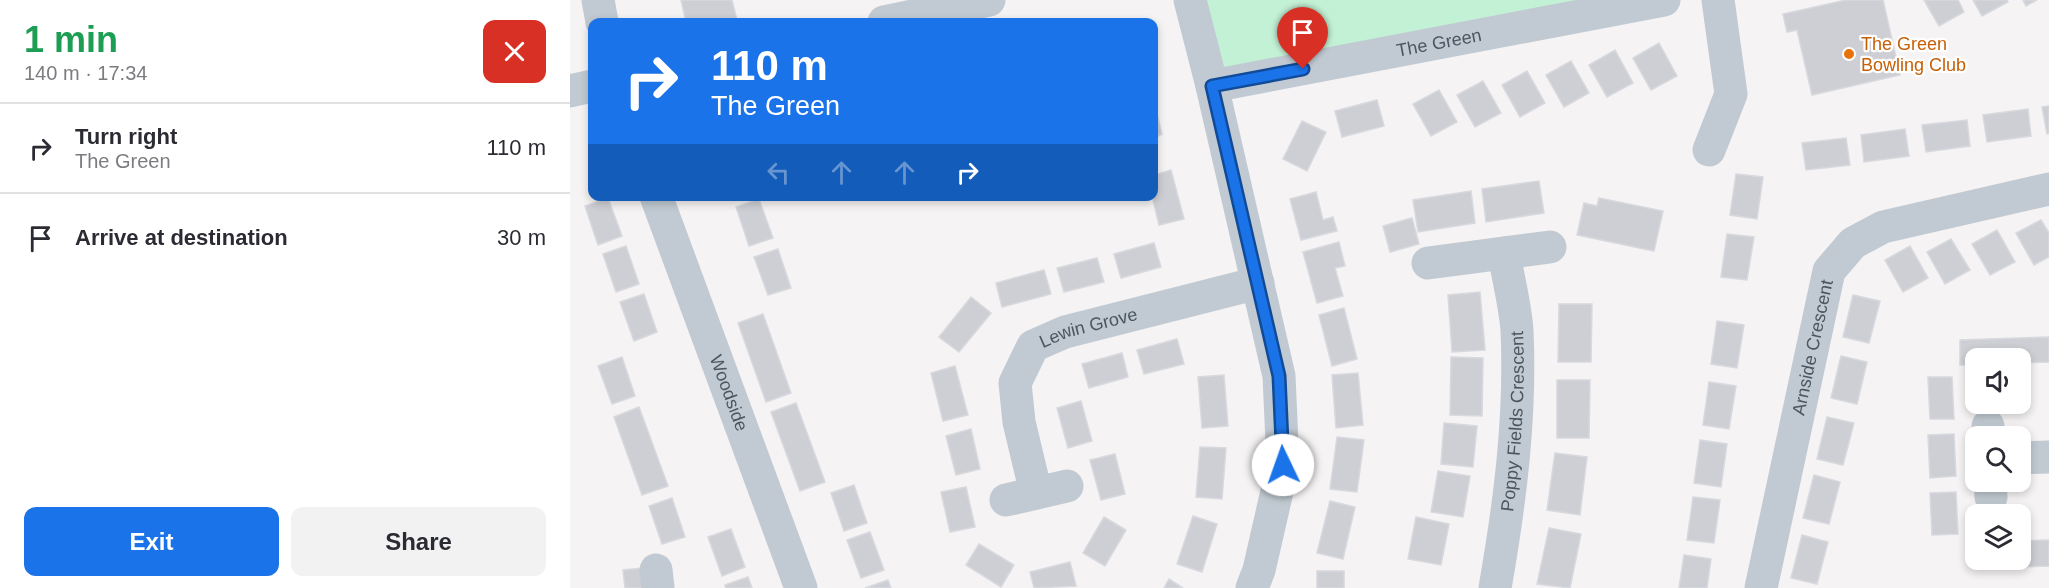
<!DOCTYPE html>
<html lang="en">
<head>
<meta charset="utf-8">
<style>
  :root { --surface:#fff; --page:#f2f2f3; --text:#2b2b33; --muted:#7c7c81; --line:#e1e1e2; --accent:#1a73e8 }
  body { margin:0; font-family:Arial,sans-serif; background:var(--page); color:var(--text); height:100vh; display:flex; flex-direction:column; font-size:22px; white-space:nowrap }
  * { box-sizing:border-box; margin:0 }
  p { font-size:20px; color:var(--muted) }
  .icon { flex:none; width:33px; height:33px; fill:none; stroke:currentColor; stroke-width:2; stroke-linecap:round; stroke-linejoin:round }
  .map { position:relative; flex:1; overflow:hidden }
  .panel { display:flex; flex-direction:column; background:var(--surface); width:570px }
  .panel>* { flex:none }
  .top-card { position:absolute; left:18px; top:18px; width:570px; height:183px; border-radius:12px; box-shadow:0 3px 9px #0003; background:#1a73e8; color:#fff; overflow:hidden }
  .fabs { position:absolute; left:1395px; top:348px; display:grid; gap:12px }
  .fabs a { display:grid; place-items:center; width:66px; height:66px; border-radius:12px; background:var(--surface); box-shadow:0 3px 9px #0003; font-size:30px }
  .pin { position:absolute; display:grid; place-items:center; width:51px; height:51px; color:#fff; margin:-62px -26px; border-radius:50% 50% 50% 0; rotate:-45deg; box-shadow:0 0 6px #0007 }
  .pin .icon { rotate:45deg }
  .me { position:absolute; width:66px; margin:-33px; rotate:357deg; stroke-linejoin:round; filter:drop-shadow(0 0 4px #0008) }
  .turn { display:flex; align-items:center; gap:21px; height:126px; padding:0 24px; font-size:27px }
  .turn .icon { width:78px; height:78px; stroke-width:2.5 }
  .turn b { display:block; font-size:42px; line-height:51px }
  .lanes { display:flex; align-items:center; height:57px; padding:0 24px; background:#0003; justify-content:center; gap:30px; direction:ltr }
  .lanes .off { opacity:.35 }
  .round { display:grid; place-items:center; flex:none; width:63px; height:63px; border-radius:12px; background:var(--page) }
  .overview { display:flex; align-items:center; justify-content:space-between; height:102px; padding:0 24px }
  h1 { font-size:36px; font-weight:800; line-height:45px; color:#1e9e55 }
  .button { display:flex; gap:12px; margin-top:auto; padding:12px 24px }
  .button a { flex:1; height:69px; border-radius:12px; background:var(--accent); color:#fff; font-size:24px; font-weight:800; line-height:69px; text-align:center }
  .button a+a { background:var(--page); color:var(--text) }
  ul { padding:0; list-style:none }
  li { display:flex; align-items:center; gap:18px; height:90px; padding:0 24px; border-top:2px solid var(--line) }
  li div { flex:1 }
  li b { display:block; font-size:22px }
  li em { font-style:normal }
  main { display:flex; flex:1; min-height:0 }
  .map>svg:first-child { display:block }
  .green { fill:#c3f1d5 }
  .building { fill:#cdcfd5; stroke:#d7d9de; stroke-width:1.5 }
  .lines { fill:none; stroke-linecap:round; stroke-linejoin:round }
  .minor { stroke:#c1cad2; stroke-width:33 }
  .route-casing { stroke:#114b97; stroke-width:15 }
  .route { stroke:#1a73e8; stroke-width:10 }
  .food-dot { fill:#e8710a; stroke:#fff; stroke-width:2 }
  .labels { text-anchor:middle; dominant-baseline:central; stroke-width:4.5; stroke-linejoin:round; paint-order:stroke }
  .street-label { font-size:18px; fill:#4a5661; stroke:#fff }
  .food-label { font-size:18px; fill:#c56008; stroke:#fff; text-anchor:start }
</style>
</head>
<body>
<main>
<section class="panel">
<div class="overview"><div><h1>1 min</h1><p>140 m · 17:34</p></div><a class="round" style="background:#d93025;color:#fff"><svg class="icon" aria-label="close" viewBox="0 0 24 24"><path d="M6 6l12 12M18 6L6 18"/></svg></a></div>
<ul>
<li><svg class="icon" aria-label="right" viewBox="0 0 24 24"><path d="M7 20v-9h11M14 6l5 5-5 5"/></svg><div><b>Turn right</b><p>The Green</p></div><em>110 m</em></li>
<li><svg class="icon" aria-label="arrive" viewBox="0 0 24 24"><path d="M6 21V4h12l-3 4 3 4H6"/></svg><div><b>Arrive at destination</b></div><em>30 m</em></li>
</ul>
<div class="button"><a>Exit</a><a>Share</a></div>
</section>
<div class="map">
<svg width="1479" height="588" viewBox="0 0 1479 588">
  <rect width="100%" height="100%" fill="#f5f3f3"/>
  <!-- green -->
  <path class="green" d="M620,0h434l-412,86z"/>
  <!-- building -->
  <g class="building">
    <path d="M111,0h51l5,20 -51,2z"/>
    <path d="M1276,0h37l17,75 -88,20 -15,-65 -10,2 -4,-18z"/>
    <path d="M1354,0h34l6,12 -25,14z"/>
    <path d="M1403,0h34l1,2 -26,14z"/>
    <path d="M1453,0h14l-11,6z"/>
    <path d="M1089,43l18,33 -26,14 -18,-32z"/>
    <path d="M1045,50l18,33 -26,14 -18,-32z"/>
    <path d="M1001,61l18,32 -25,14 -18,-32z"/>
    <path d="M957,71l18,32 -25,14 -18,-32z"/>
    <path d="M913,81l18,32 -26,14 -18,-32z"/>
    <path d="M869,90l18,32 -26,14 -18,-32z"/>
    <path d="M807,100l7,26 -42,11 -7,-26z"/>
    <path d="M584,102l8,32 -8,4z"/>
    <path d="M1479,106v27l-2,1 -5,-27z"/>
    <path d="M1458,109l3,27 -44,6 -4,-27z"/>
    <path d="M1397,120l3,26 -44,6 -4,-27z"/>
    <path d="M732,121l24,11 -19,39 -24,-12z"/>
    <path d="M1335,129l4,27 -45,6 -3,-27z"/>
    <path d="M1276,138l4,27 -44,5 -4,-27z"/>
    <path d="M601,170l13,49 -25,6 -7,-29 2,-21z"/>
    <path d="M1166,174l27,3 -6,42 -27,-4z"/>
    <path d="M969,181l5,32 -58,9 -4,-33z"/>
    <path d="M901,191l4,32 -57,9 -5,-32z"/>
    <path d="M746,192l7,28 10,-3 4,14 -36,9 -11,-41z"/>
    <path d="M38,198l14,38 -24,9 -13,-39z"/>
    <path d="M1029,198l64,13 -9,40 -77,-16 7,-32 13,3z"/>
    <path d="M189,199l14,39 -24,8 -13,-39z"/>
    <path d="M842,218l7,26 -29,8 -7,-26z"/>
    <path d="M1471,220l8,13v24l-15,8 -18,-32z"/>
    <path d="M1427,230l18,32 -25,13 -18,-31z"/>
    <path d="M1157,234l27,3 -7,43 -26,-3z"/>
    <path d="M1381,239l19,31 -25,14 -18,-32z"/>
    <path d="M769,242l6,24 -10,2 8,28 -26,7 -14,-51z"/>
    <path d="M584,243l7,24 -40,11 -7,-24z"/>
    <path d="M56,246l13,38 -23,8 -13,-38z"/>
    <path d="M1340,246l18,32 -25,14 -18,-32z"/>
    <path d="M208,249l13,39 -23,7 -14,-38z"/>
    <path d="M527,258l7,24 -40,10 -7,-24z"/>
    <path d="M474,270l7,24 -49,13 -6,-24z"/>
    <path d="M910,292l5,58 -33,2 -4,-57z"/>
    <path d="M74,294l13,38 -23,9 -14,-39z"/>
    <path d="M1283,295l27,6 -11,42 -26,-6z"/>
    <path d="M401,297l20,16 -32,39 -20,-15z"/>
    <path d="M989,304h33l-1,58h-33z"/>
    <path d="M774,308l13,51 -25,7 -13,-51z"/>
    <path d="M193,314l28,79 -25,9 -28,-79z"/>
    <path d="M1147,321l27,4 -7,43 -26,-4z"/>
    <path d="M1479,337v25l-29,1v-5h-44v7h-16v-25z"/>
    <path d="M607,339l7,25 -40,10 -7,-24z"/>
    <path d="M552,353l6,24 -39,11 -7,-24z"/>
    <path d="M1271,356l26,6 -10,42 -26,-6z"/>
    <path d="M52,357l13,39 -23,8 -14,-38z"/>
    <path d="M881,357l32,1 -1,58 -32,-1z"/>
    <path d="M385,366l13,49 -25,6 -12,-48z"/>
    <path d="M788,373l5,52 -27,3 -4,-53z"/>
    <path d="M654,375l4,51 -26,2 -4,-51z"/>
    <path d="M1358,377h24l2,42h-24z"/>
    <path d="M987,380h33l-1,58h-32z"/>
    <path d="M1139,382l27,4 -7,43 -26,-4z"/>
    <path d="M511,401l11,40 -24,7 -11,-40z"/>
    <path d="M226,403l29,79 -25,9 -29,-79z"/>
    <path d="M69,407l29,79 -26,9 -28,-78z"/>
    <path d="M1257,417l27,6 -11,42 -26,-6z"/>
    <path d="M874,423l33,3 -4,41 -32,-3z"/>
    <path d="M401,429l9,40 -24,6 -10,-39z"/>
    <path d="M1384,434l2,42 -26,2 -2,-43z"/>
    <path d="M767,437l27,3 -7,52 -27,-3z"/>
    <path d="M1130,440l27,4 -6,43 -27,-4z"/>
    <path d="M630,447l26,1 -4,51 -26,-2z"/>
    <path d="M985,453l32,4 -7,58 -33,-5z"/>
    <path d="M545,454l10,40 -24,6 -11,-40z"/>
    <path d="M868,471l32,5 -7,41 -32,-5z"/>
    <path d="M1244,475l26,7 -11,42 -26,-6z"/>
    <path d="M284,485l13,38 -23,8 -13,-38z"/>
    <path d="M396,487l9,40 -25,5 -9,-40z"/>
    <path d="M1386,492l2,42 -26,1 -2,-42z"/>
    <path d="M1123,497l27,3 -6,43 -27,-3z"/>
    <path d="M102,498l13,39 -23,7 -13,-38z"/>
    <path d="M760,501l25,6 -12,52 -26,-6z"/>
    <path d="M623,516l24,8 -15,48 -25,-8z"/>
    <path d="M534,517l22,13 -21,36 -22,-13z"/>
    <path d="M846,517l33,7 -8,41 -33,-6z"/>
    <path d="M979,528l32,6 -11,54 -33,-4z"/>
    <path d="M161,529l14,38 -23,9 -14,-39z"/>
    <path d="M300,532l14,38 -23,8 -14,-38z"/>
    <path d="M1232,535l26,7 -11,42 -26,-6z"/>
    <path d="M1479,540v26l-77,2 -1,-25h5v17h44v-19z"/>
    <path d="M409,544l35,21 -13,22 -35,-22z"/>
    <path d="M1114,555l27,4 -4,29h-28z"/>
    <path d="M500,562l6,24 -42,2 -4,-16z"/>
    <path d="M73,568l1,20h-19l-2,-18z"/>
    <rect x="747" y="571" width="27" height="17"/>
    <path d="M178,577l4,11h-26l-1,-3z"/>
    <path d="M599,579l14,9h-19z"/>
    <path d="M318,580l3,8h-26z"/>
  </g>
  <g class="lines">
    <!-- minor -->
    <g class="minor">
      <path d="M28,0l4,22"/>
      <path d="M620,0l22,86 67,290 4,89 -24,105 -7,18"/>
      <path d="M314,22l105,-22"/>
      <path id="s1" d="M642,86l452,-86"/>
      <path d="M0,91l22,-5"/>
      <path d="M1139,150l22,-56 -13,-94"/>
      <path id="s2" d="M86,196l145,392"/>
      <path d="M858,263l122,-16"/>
      <path d="M1418,426l1,10"/>
      <path d="M1450,458l29,-1"/>
      <path d="M1420,482l1,15"/>
      <path id="s3" d="M466,493l-17,-71 -4,-39 18,-37 32,-14 193,-49"/>
      <path d="M436,500l61,-14"/>
      <path d="M86,570l2,18"/>
      <path id="s4" d="M925,588c15,-86 26,-171 22,-258 -2,-26 -9,-52 -13,-77"/>
      <path id="s5" d="M1191,588l68,-317 24,-28 30,-16 166,-38"/>
    </g>
  </g>
  <g class="lines">
    <!-- route casing -->
    <g class="route-casing">
      <path id="route" d="M713,465l-4,-89 -67,-290 91,-17"/>
    </g>
    <!-- route -->
    <use href="#route" class="route"/>
  </g>
  <!-- markers -->
  <circle class="food-dot" cx="1279" cy="54" r="6"/>
  <g class="labels">
    <!-- street labels -->
    <g class="street-label">
      <text stroke="none"><textPath href="#s1" startOffset="231">The Green</textPath></text>
      <text stroke="none"><textPath href="#s3" startOffset="212">Lewin Grove</textPath></text>
      <text stroke="none"><textPath href="#s5" startOffset="246">Arnside Crescent</textPath></text>
      <text stroke="none"><textPath href="#s2" startOffset="210">Woodside</textPath></text>
      <text stroke="none"><textPath href="#s4" startOffset="168">Poppy Fields Crescent</textPath></text>
    </g>
    <!-- food labels -->
    <g class="food-label">
      <text x="1291" y="44">The Green<tspan x="1291" dy="21">Bowling Club</tspan></text>
    </g>
  </g>
</svg>
<div class="fabs">
<a><svg class="icon" aria-label="sound" viewBox="0 0 24 24"><path d="M4 9h4l5-4v14l-5-4H4zM17 9q2 3 0 6"/></svg></a>
<a><svg class="icon" aria-label="search" viewBox="0 0 24 24"><circle cx="10" cy="10" r="6"/><path d="M15 15l6 6"/></svg></a>
<a><svg class="icon" aria-label="layers" viewBox="0 0 24 24"><path d="M12 4l9 5-9 5-9-5zM3 14l9 5 9-5"/></svg></a>
</div>
<div class="pin" style="left:733px;top:69px;background:#d93025"><svg class="icon" aria-label="arrive" viewBox="0 0 24 24"><path d="M6 21V4h12l-3 4 3 4H6"/></svg></div>
<svg class="me" style="left:713px;top:465px" viewBox="-20 -20 40 40"><circle r="19" fill="#fff"/><path d="M0-13L10 11 0 6-10 11z" fill="#1a73e8"/></svg>
<div class="top-card">
<div class="turn"><svg class="icon" aria-label="right" viewBox="0 0 24 24"><path d="M7 20v-9h11M14 6l5 5-5 5"/></svg><div><b>110 m</b>The Green</div></div>
<div class="lanes"><svg class="icon off" aria-label="left" viewBox="0 0 24 24"><path d="M17 20v-9H6M10 6l-5 5 5 5"/></svg><svg class="icon off" aria-label="ahead" viewBox="0 0 24 24"><path d="M12 20V5M6 11l6-6 6 6"/></svg><svg class="icon off" aria-label="ahead" viewBox="0 0 24 24"><path d="M12 20V5M6 11l6-6 6 6"/></svg><svg class="icon" aria-label="right" viewBox="0 0 24 24"><path d="M7 20v-9h11M14 6l5 5-5 5"/></svg></div>
</div>
</div>
</main>
</body>
</html>
